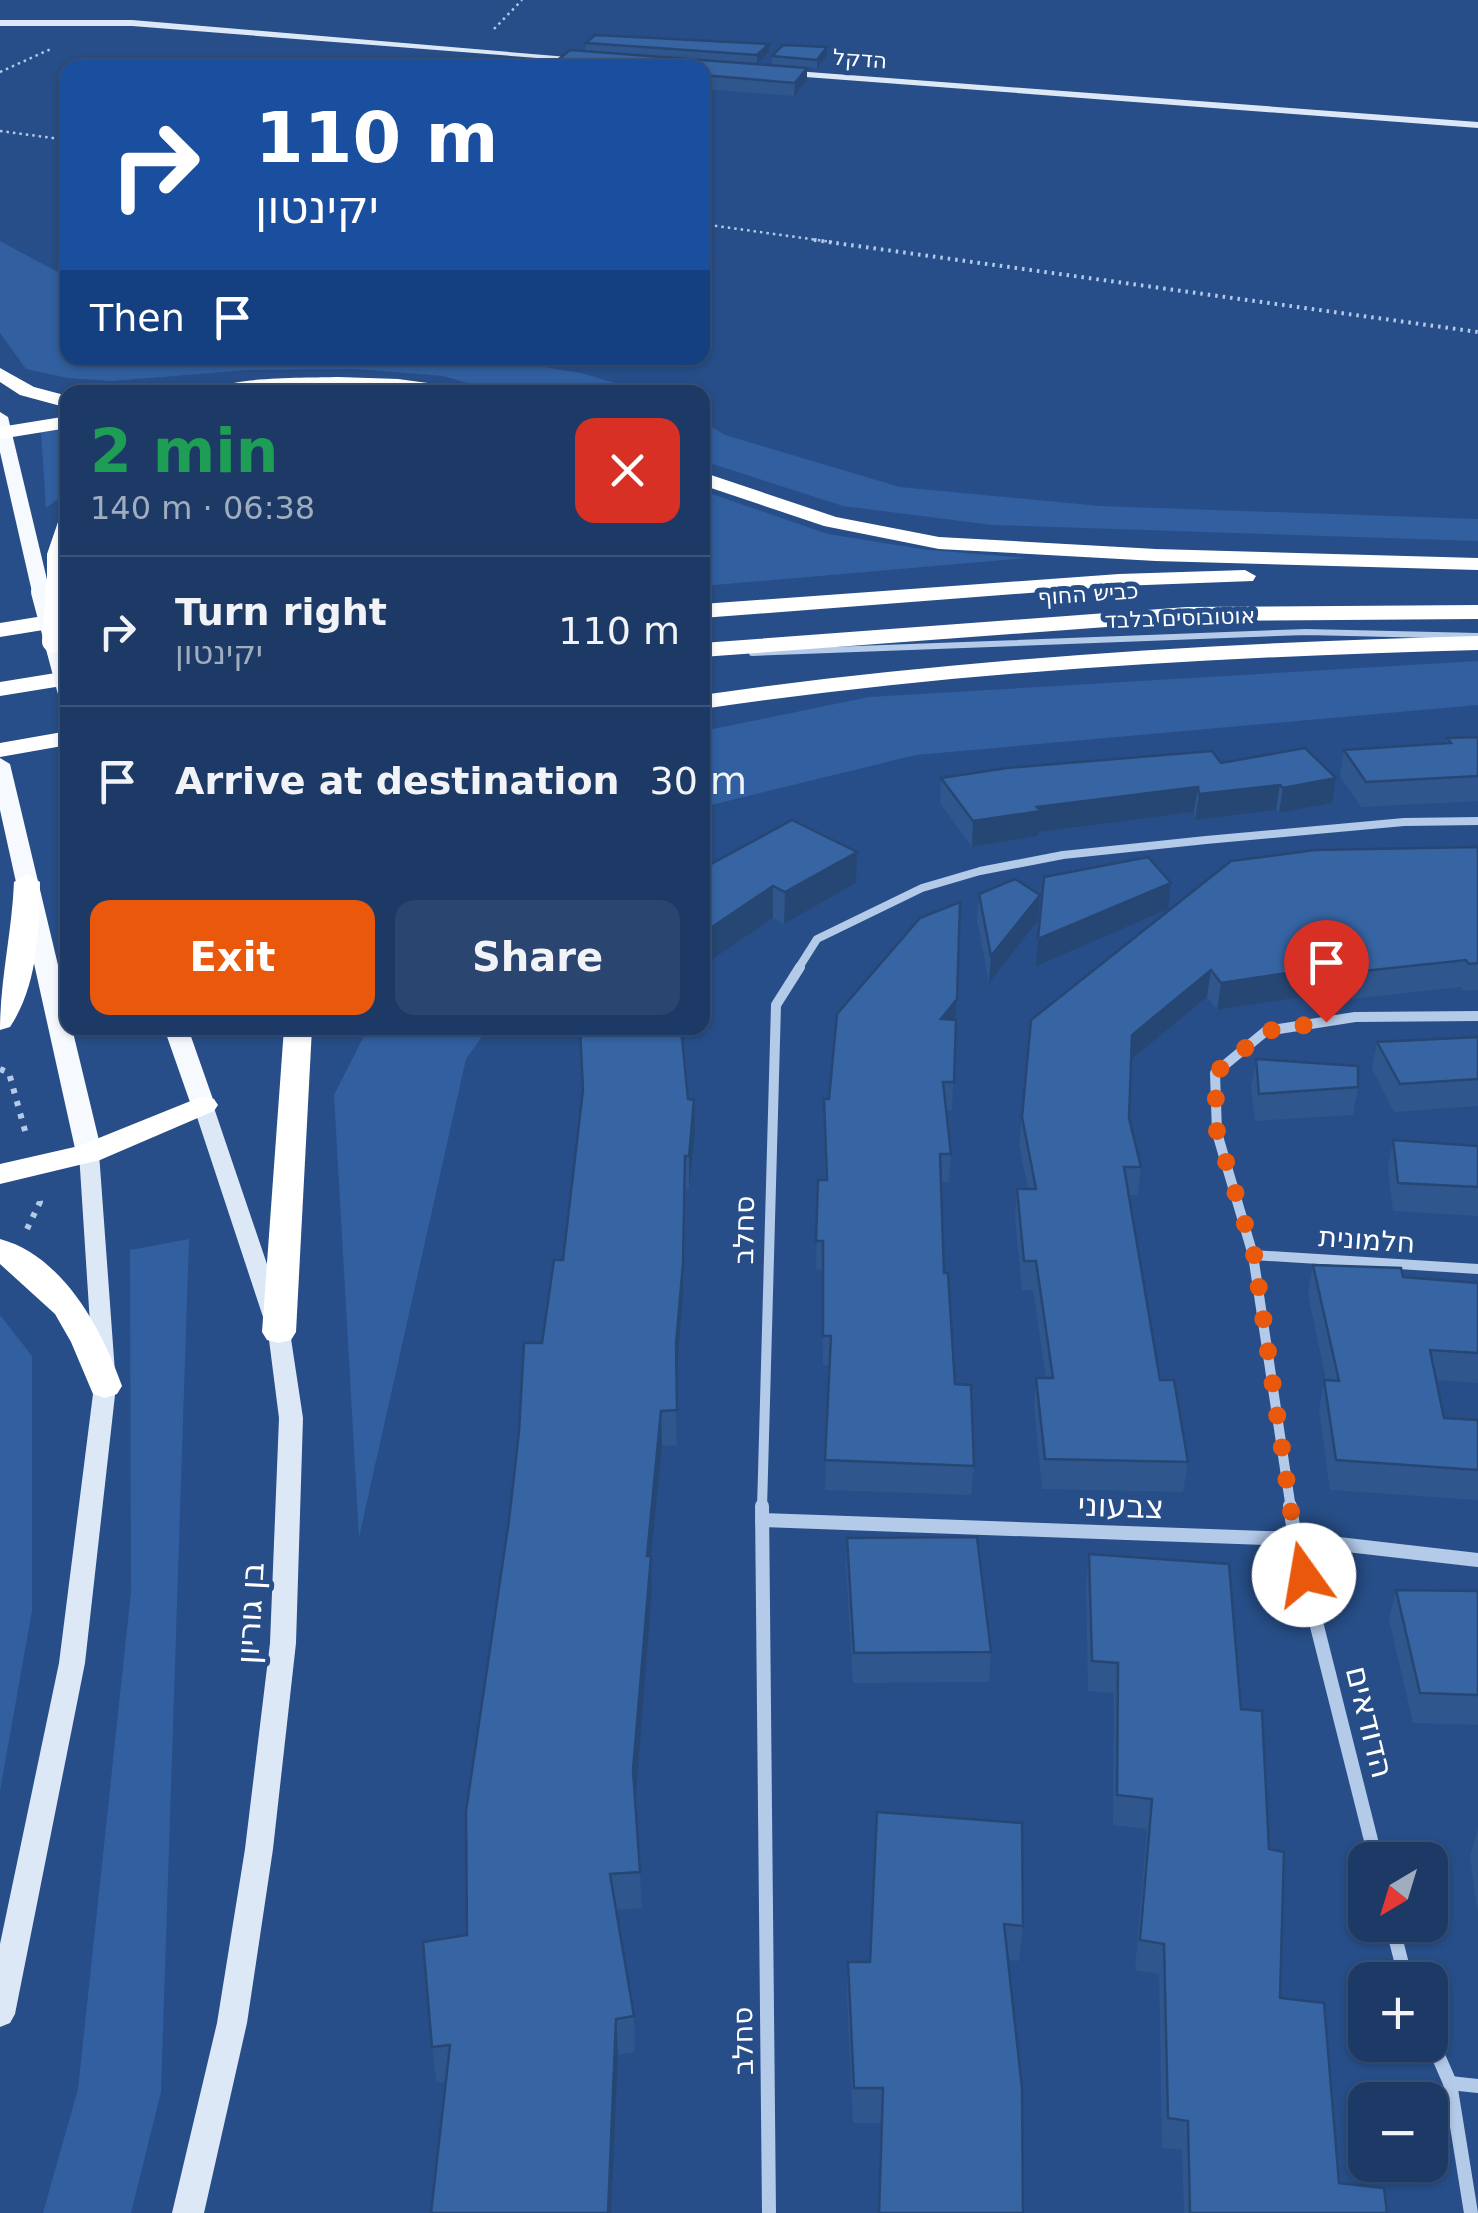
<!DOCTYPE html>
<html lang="en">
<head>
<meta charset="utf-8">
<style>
  :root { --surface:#1d3a66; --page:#2a456f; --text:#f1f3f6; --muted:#a0adbf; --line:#3b547a; --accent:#ea580c }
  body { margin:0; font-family:"DejaVu Sans",Heebo,sans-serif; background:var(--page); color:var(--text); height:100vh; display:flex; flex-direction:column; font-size:38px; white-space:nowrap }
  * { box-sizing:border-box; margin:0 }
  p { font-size:32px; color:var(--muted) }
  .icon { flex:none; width:55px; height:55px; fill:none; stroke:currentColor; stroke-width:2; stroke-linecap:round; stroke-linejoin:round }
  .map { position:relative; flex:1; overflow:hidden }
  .drawer { position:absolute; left:60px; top:385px; width:650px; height:650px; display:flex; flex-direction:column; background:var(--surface); border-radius:20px; box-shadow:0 2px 8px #0004,0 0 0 2px var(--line) }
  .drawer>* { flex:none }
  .guide { position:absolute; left:60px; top:60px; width:650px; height:305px; border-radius:20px; box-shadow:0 2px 8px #0004,0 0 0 2px var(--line); background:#1a4fa0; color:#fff; overflow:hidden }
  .needle { width:65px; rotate:218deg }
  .controls { position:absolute; left:1348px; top:1842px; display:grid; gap:20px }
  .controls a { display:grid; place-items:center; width:100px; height:100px; border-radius:20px; background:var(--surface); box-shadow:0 2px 8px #0004,0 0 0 2px var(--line); font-size:50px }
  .pin { position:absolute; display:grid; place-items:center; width:85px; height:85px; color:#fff; margin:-102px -42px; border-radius:50% 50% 50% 0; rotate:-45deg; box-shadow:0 0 10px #0007 }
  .pin .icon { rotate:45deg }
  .me { position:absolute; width:110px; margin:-55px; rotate:347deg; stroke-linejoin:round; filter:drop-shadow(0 0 8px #0008) }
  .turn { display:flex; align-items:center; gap:35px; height:210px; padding:0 30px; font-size:45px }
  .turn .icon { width:130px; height:130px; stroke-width:2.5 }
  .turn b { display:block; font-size:70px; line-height:85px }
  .then { display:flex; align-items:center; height:95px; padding:0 30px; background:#0003; gap:20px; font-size:38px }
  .round { display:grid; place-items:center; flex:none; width:105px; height:105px; border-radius:20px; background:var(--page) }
  .head { display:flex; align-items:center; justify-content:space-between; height:170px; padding:0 30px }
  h1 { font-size:60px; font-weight:600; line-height:75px; color:#1e9e55 }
  .primary-button { display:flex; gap:20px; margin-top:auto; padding:20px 30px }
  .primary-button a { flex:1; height:115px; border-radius:20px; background:var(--accent); color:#fff; font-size:40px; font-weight:600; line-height:115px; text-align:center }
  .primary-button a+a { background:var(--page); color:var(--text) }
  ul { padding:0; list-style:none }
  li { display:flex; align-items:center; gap:30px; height:150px; padding:0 30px; border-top:2px solid var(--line) }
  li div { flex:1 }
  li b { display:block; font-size:38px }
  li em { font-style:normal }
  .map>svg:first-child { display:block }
  .green { fill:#315f9f }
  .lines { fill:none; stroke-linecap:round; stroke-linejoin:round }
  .path-far2 { stroke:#b3cae9; stroke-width:2.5; stroke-dasharray:2.5 4; stroke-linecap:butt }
  .path-far1 { stroke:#b3cae9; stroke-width:4; stroke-dasharray:2.5 5; stroke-linecap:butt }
  .path { stroke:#b3cae9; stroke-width:6; stroke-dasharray:5 8; stroke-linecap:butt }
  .lane { stroke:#b3cae9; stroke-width:6 }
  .street-far2 { stroke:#b3cae9; stroke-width:8 }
  .street-far1 { stroke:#b3cae9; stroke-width:10 }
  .street { stroke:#b3cae9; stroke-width:14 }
  .secondary { fill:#dde8f7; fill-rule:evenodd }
  .primary { fill:#f6f9fe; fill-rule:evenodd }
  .highway { fill:#fff; fill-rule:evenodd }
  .primary-bridge { stroke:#f6f9fe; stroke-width:20 }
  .highway-bridge { stroke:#fff; stroke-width:24 }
  .wall { fill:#2f578d }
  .shaded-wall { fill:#264773 }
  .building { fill:#3765a4; stroke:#264773; stroke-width:2.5 }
  .route { stroke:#ea580c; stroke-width:18; stroke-dasharray:0 32.4 }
  .labels { text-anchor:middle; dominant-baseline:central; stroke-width:10; stroke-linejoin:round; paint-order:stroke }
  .far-street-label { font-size:22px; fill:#fff; stroke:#274e88 }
  .street-label { font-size:28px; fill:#fff; stroke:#274e88 }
  .near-street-label { font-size:32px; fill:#fff; stroke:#274e88 }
</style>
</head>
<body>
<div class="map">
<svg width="1478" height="2213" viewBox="0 0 1478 2213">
  <rect width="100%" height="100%" fill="#274e88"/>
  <!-- green -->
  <g class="green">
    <path d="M0,241l67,36 1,81h420l93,15 65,19h-150l-52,-16 -89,-7 -107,1 -136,11 -44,-3 -42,-9 -26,-36z"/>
    <path d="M702,421l23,14 175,52 200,19 378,13v22l-486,-16 -149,-19 -140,-45z"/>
    <path d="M67,429v63l-21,16 -5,-76z"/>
    <path d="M703,491l125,43 100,16 99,8 -324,28z"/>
    <path d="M1478,661v44l-562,50 -213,52v-76l166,-34z"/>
    <path d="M368,1028h120l-22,31 -107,478 -25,-442z"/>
    <path d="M189,1239l-28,853 -30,121h-88l35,-124 53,-497 -1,-342z"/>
    <path d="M0,1315l32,41v255l-32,180z"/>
  </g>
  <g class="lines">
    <!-- path-far2 -->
    <g class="path-far2">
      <path d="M494,29l28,-29"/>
      <path d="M0,72l53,-24"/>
      <path d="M0,131l68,9"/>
      <path d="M702,224l130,18"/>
    </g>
    <!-- path-far1 -->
    <path class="path-far1" d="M814,240l664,92"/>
    <!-- path -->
    <g class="path">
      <path d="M0,1069l9,4 18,65"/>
      <path d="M27,1229l13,-27 -1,-7"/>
    </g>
    <!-- lane -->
    <path class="lane" d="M752,653l554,-21 172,4"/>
    <!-- street-far2 -->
    <path class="street-far2" d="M798,969l19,-30 105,-51 58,-17 83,-16 143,-15 198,-18 74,-1"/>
    <!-- street-far1 -->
    <g class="street-far1">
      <path d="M1253,1255l225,14"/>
      <path d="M762,1509l14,-504 24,-38"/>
      <path d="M1291,1509l-38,-254 -36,-122 -2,-60 51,-42 89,-14 123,-1"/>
    </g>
    <!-- street -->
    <g class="street">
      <path d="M762,1506l7,707"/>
      <path d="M1290,1506l5,33 81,321"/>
      <path d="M762,1520l533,19 183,21"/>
      <path d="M1392,1925l14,55"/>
      <path d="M1430,2037l20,46 21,130"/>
      <path d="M1450,2083l28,3"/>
    </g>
    <!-- secondary -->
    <g class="secondary">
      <path d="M0,20h132l460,39 -4,3 -456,-36h-132z"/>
      <path d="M782,70l696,52v6l-699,-53z"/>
      <path d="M203,1099l10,6 77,227 13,86 -7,225 -23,206 -26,174 -43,190h-32l45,-190 28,-174 25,-206 9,-225 -11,-86 -75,-227z"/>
      <path d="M89,1147l10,6 17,233 -31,277 -70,351 -5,9 -10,4v-83l59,-281 35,-277 -15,-233z"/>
    </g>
    <!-- primary -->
    <g class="primary">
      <path d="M0,412l8,5 42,175 -9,5 -9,-5 -32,-140z"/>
      <path d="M0,758l10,6 58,243v21h4l30,125 -13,8 -13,-8 -76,-343z"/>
      <path d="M164,1028h24l27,77 -3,5 -9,3 -12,-8z"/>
    </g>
    <!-- highway -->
    <g class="highway">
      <path d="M0,368l34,19 34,9v12l-48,-13 -20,-13z"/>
      <path d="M338,377l60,2 67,9 2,4 -129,-3 -130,3c20,-16 101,-14 130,-15z"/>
      <path d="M68,416v12l-68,11v-12z"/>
      <path d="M702,472l134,45 103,20 217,12 322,9v12l-322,-9 -217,-12 -115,-23 -122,-41z"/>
      <path d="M68,516v72l-10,5 -11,-7v-32l11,-32z"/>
      <path d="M1245,570l11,6 -3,5 -134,5 -417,32v-14l417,-30z"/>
      <path d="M1478,605v14l-291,2 -485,36v-14l485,-36z"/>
      <path d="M68,612v14l-68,11v-14z"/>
      <path d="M1478,636v14c-260,7 -518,21 -776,59v-14c258,-37 516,-52 776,-59z"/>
      <path d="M68,671v14l-68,11v-14z"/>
      <path d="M68,731v14l-68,12v-14z"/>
      <path d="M27,874l13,8c-1,49 -2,103 -30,145l-10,3c0,-50 12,-98 14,-148z"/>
      <path d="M284,1028h28l-16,304 -5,8 -12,3 -12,-3 -5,-8z"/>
      <path d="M203,1096l11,3 4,6 -4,6 -114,49 -100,24v-20l79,-18z"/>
      <path d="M0,1239c63,17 102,90 122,147l-5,8 -12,4 -12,-4 -22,-52 -16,-28 -55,-50z"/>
    </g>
    <!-- primary-bridge -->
    <path class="primary-bridge" d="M41,592l27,101"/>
    <!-- highway-bridge -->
    <path class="highway-bridge" d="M54,641l4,-55"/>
  </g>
  <!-- wall -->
  <g class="wall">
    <path d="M586,43l183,9 -12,12 -171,-13z"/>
    <path d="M827,47v9l-10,12 -45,-3v-9z"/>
    <path d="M570,50l237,18v13l-13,15 -92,-7v-21h-147l-1,-5z"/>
    <path d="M1478,737v64l-117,6 -21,-31 4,-26 102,-7 1,-5z"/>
    <path d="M1221,763l111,40 -53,10 -3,-3 -81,10 -1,-8 -155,20 -1,4 -66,11 -32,-44 1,-25z"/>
    <path d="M1478,847v143l-15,1 -2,-4 -120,13 -6,-8 -118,18 -10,-13 -75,63 -3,58 12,49 -3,28h-9l31,185 28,82 -5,30 -141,-3 -8,-82 2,-29h10l-13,-88h-11l-7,-73 2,-28h11l-9,-44 12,-125z"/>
    <path d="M702,869l154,14 -72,41 -11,-6 -60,41z"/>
    <path d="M979,894l61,1 -2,26 -49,62 -12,-63z"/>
    <path d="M957,999l-5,111h-6l5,44 -2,28h-8l3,91 11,111 19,82 -3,29 -146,-5 4,-125h-6l-1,-95 -6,-1 2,-89h7l-1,-81h5z"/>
    <path d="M1478,1037v69l-84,6 -22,-43 5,-27z"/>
    <path d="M682,1043l6,56 7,34 -6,56h-3l-3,109 -7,81 1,66 -15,1 -11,112 1,34 -17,206 7,110 -26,2 18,106 1,36 -198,31 -5,-36 35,-112 75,-592 21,-83 20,-170z"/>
    <path d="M1256,1059l102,28 -5,28 -98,6 -4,-34z"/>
    <path d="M1393,1140l85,6v70l-85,-5 -5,-43z"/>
    <path d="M1313,1265l90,12 75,6v100l-42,-3 8,38 34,2v80l-148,-10 -11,-81 5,-29h2l-18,-86z"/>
    <path d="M847,1538l144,114 -2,30 -136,1 -7,-116z"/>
    <path d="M1089,1554l152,155 28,140 11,149 59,185 48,30h-203l-2,-63 -20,-2 -3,-174 -24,-4 12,-141 -34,-4 1,-132 -26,-2 -2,-107z"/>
    <path d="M1396,1590l82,1v134l-65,-2 -24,-104z"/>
    <path d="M877,1812l146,114 -4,35 -11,-1 15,253h-145l3,-90h-28l-6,-126 1,-35h21z"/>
    <path d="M1478,1828v86l-8,-57z"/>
  </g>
  <!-- shaded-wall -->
  <g class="shaded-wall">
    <path d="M769,44v8l-12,12v-9z"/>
    <path d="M827,47v9l-10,12v-8z"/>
    <path d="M807,68v13l-13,15 1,-13z"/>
    <path d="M1336,778l-4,25 -53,10 4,-25z"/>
    <path d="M1280,785l-4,25 -81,10 4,-26z"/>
    <path d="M1198,787l-4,25 -155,20 -1,4 -66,11 1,-26 64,-14z"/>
    <path d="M857,852l-1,31 -72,41 1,-32z"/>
    <path d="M1171,883l-3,26 -132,57 2,-27z"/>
    <path d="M773,886v32l-60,41 -11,28v-33l10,-27z"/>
    <path d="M1040,895l-2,26 -49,62 2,-27z"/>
    <path d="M1340,965l-5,27 -118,18 4,-27z"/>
    <path d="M1211,970l-4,27 -78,65 3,-27z"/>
    <path d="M957,999l-2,27 -14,-7z"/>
    <path d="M680,1028h8l-8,21z"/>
    <path d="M694,1100l1,33 -6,56v-33z"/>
    <path d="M685,1156l-2,142 -7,81 1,66 -1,-101z"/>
    <path d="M661,1411l1,35 -11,112 1,34 -17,214 -2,-36 14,-214z"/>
    <path d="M616,2019l2,35 -7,159h-3z"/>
  </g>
  <!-- building -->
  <g class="building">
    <path d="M595,35l174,9 -12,11 -171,-12z"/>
    <path d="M783,45l44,2 -10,13 -45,-4z"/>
    <path d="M570,50l237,18 -12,15 -93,-8v-7h-89l-59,-5z"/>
    <path d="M1478,737v39l-112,6 -22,-32 107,-7 -4,-5z"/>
    <path d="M1305,748l31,30 -53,10 -3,-3 -81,9 -1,-7 -161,20 4,4 -68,10 -32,-43 66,-10 205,-17 9,12z"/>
    <path d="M792,820l65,32 -72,40 -12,-6 -61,41 -10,27v-85z"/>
    <path d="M1478,847v116l-9,1 -3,-4 -121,13 -5,-8 -119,18 -10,-13 -79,65 -3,83 12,49h-17l36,213h14l14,82 -143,-3 -9,-81h17l-17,-117h-12l-7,-72h19l-14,-72 9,-97 200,-159 84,-11z"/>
    <path d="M1148,857l23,26 -133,56 6,-62z"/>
    <path d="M1015,879l25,16 -49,61 -12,-62z"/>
    <path d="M960,902l-3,97 -16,20 15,1 -2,62h-11l8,72h-11l4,119h4l7,111 16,1 3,81 -149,-6 6,-124h-8v-95h-7l2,-61h9l-3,-81h5l8,-85 83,-96z"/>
    <path d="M580,1028h101l7,71 6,1 -5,56h-4l-2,108 -7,80 1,66 -16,1 -14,145h4l-18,214 7,102 -30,2 24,142 -18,3 -8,194h-177l19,-168 -18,2 -9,-105 44,-7 -1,-124 43,-291 10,-88 5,-89h18l12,-83h9l20,-170z"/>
    <path d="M1478,1037v42l-78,5 -23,-42z"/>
    <path d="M1256,1059l102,7v21l-99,7z"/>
    <path d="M1393,1140l85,6v41l-80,-4z"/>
    <path d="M1313,1265l88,3 2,9 75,6v70l-48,-3 14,68 34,2v50l-142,-10 -12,-80 15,1z"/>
    <path d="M977,1537l14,115 -137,1 -7,-115z"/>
    <path d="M1089,1554l140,10 12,145 21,2 7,138 15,3 -4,146 44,5 15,180 45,5 3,25h-197l-2,-92 -20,-3 -4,-174 -24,-4 12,-141 -35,-4 1,-132 -26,-2z"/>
    <path d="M1396,1590l82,1v104l-58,-2z"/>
    <path d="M877,1812l145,11 1,103 -19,-2 18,164 1,125h-144l4,-125h-29l-6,-126h22z"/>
  </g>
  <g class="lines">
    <!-- route -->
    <path class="route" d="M1304,1575l-9,-36 -41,-285 -37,-122 -2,-59 51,-42 60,-9"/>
  </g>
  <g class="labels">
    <!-- far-street labels -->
    <g class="far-street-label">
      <text transform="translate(860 59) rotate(4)">הדקל</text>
      <text transform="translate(1088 594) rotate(-4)">כביש החוף</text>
      <text transform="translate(1180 618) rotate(-2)">אוטובוסים בלבד</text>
    </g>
    <!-- street labels -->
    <g class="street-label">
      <text transform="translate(744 1230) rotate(-89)">סחלב</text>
      <text transform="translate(1367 1240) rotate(4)">חלמונית</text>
      <text transform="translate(743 2041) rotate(-91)">סחלב</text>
    </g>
    <!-- near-street labels -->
    <g class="near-street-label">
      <text transform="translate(1121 1506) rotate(2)">צבעוני</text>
      <text transform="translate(250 1613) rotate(-87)">בן גוריון</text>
      <text transform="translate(1370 1722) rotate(76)">הדודאים</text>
    </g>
  </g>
</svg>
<div class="controls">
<a><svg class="needle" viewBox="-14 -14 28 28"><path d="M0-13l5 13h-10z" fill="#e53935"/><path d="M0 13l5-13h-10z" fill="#a0adbf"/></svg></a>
<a>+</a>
<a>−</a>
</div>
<div class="pin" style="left:1326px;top:1022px;background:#d93025"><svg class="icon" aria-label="arrive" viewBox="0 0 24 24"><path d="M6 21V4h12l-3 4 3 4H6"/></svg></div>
<svg class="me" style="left:1304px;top:1575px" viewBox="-20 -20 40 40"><circle r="19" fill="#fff"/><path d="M0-13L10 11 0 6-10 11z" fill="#ea580c"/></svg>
<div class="guide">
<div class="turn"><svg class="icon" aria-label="right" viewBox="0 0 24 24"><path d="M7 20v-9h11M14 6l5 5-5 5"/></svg><div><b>110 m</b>יקינטון</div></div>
<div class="then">Then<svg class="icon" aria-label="arrive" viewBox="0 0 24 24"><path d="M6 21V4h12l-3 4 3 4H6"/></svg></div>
</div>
<section class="drawer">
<div class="head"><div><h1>2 min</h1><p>140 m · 06:38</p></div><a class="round" style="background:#d93025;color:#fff"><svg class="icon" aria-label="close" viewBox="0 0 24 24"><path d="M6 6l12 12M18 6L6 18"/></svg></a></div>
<ul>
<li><svg class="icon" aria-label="right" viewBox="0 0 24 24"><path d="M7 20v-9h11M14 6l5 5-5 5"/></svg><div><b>Turn right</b><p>יקינטון</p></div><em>110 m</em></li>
<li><svg class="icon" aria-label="arrive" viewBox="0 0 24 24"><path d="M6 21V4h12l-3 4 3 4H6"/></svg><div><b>Arrive at destination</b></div><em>30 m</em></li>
</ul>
<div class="primary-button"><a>Exit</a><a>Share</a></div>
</section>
</div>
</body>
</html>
